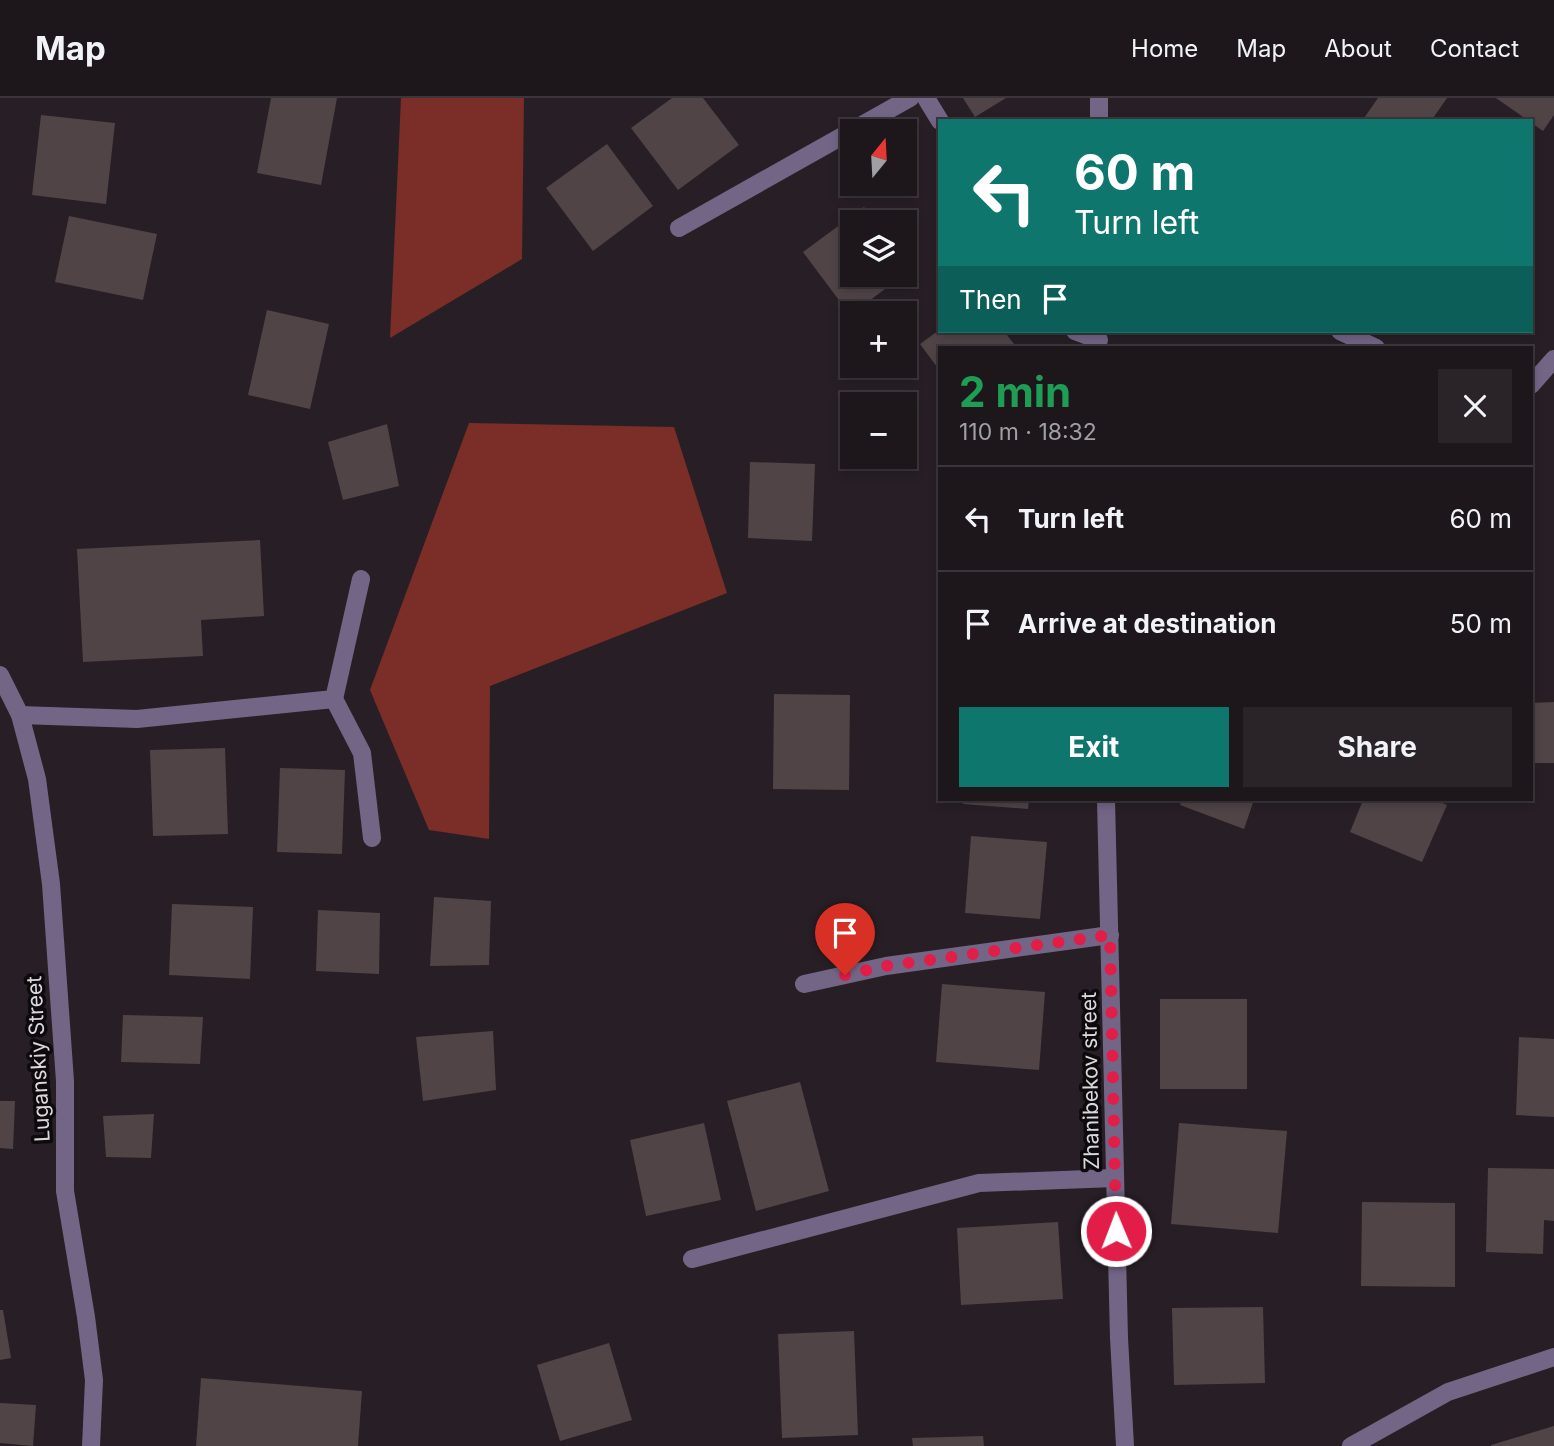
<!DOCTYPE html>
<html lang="en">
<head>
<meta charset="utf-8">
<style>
  :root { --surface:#1d171c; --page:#2a2429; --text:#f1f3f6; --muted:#a09fa3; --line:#3b363b; --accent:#0f766e }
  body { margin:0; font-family:Inter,sans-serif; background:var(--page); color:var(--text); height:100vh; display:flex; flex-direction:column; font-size:26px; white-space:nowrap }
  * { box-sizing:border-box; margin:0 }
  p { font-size:23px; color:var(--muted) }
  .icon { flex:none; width:38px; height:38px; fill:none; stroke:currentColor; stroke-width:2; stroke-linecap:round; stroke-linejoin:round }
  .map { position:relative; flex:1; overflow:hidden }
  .details { position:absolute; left:938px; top:248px; width:595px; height:455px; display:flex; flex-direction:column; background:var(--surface); border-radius:0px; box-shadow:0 4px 10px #0003,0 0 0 2px var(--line) }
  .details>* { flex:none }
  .top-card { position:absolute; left:938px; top:21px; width:595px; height:214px; border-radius:0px; box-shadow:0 4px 10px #0003,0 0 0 2px var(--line); background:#0f766e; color:#fff; overflow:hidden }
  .needle { width:46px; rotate:18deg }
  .tools { position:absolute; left:840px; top:21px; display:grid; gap:14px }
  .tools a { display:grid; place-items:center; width:77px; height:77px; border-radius:0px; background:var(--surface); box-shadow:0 4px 10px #0003,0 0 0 2px var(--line); font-size:35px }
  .pin { position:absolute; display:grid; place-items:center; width:60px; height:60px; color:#fff; margin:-72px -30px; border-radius:50% 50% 50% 0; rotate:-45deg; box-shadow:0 0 7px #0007 }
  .pin .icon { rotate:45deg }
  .me { position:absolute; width:77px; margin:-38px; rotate:359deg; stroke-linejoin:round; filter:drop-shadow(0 0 5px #0008) }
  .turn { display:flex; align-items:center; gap:24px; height:147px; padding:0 21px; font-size:32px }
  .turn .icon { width:91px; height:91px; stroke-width:2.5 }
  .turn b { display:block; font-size:49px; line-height:60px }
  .then { display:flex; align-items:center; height:66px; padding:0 21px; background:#0003; gap:14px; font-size:26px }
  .round { display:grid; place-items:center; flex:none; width:74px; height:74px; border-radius:0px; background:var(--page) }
  .head { display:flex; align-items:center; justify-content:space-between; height:119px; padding:0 21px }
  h1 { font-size:42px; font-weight:700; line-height:52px; color:#1e9e55 }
  .action { display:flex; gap:14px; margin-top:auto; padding:14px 21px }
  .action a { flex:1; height:80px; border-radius:0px; background:var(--accent); color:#fff; font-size:28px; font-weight:700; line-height:80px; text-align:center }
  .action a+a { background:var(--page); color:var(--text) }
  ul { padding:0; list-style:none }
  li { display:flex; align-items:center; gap:21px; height:105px; padding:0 21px; border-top:2px solid var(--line) }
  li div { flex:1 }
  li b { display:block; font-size:26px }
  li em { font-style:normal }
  header { display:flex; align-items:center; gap:42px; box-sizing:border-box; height:98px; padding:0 35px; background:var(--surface); border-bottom:2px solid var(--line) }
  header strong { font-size:33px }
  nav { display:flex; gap:38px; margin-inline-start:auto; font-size:24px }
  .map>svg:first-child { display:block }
  .green { fill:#7b2d27 }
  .building { fill:#504447 }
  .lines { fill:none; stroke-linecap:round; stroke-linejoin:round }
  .minor { stroke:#736586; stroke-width:18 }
  .route { stroke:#e11d48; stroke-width:12; stroke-dasharray:0 21.6 }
  .labels { text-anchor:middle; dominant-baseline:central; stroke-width:7; stroke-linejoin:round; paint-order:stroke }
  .street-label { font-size:21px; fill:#dcd7db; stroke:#0d0a0d }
</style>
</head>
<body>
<header>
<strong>Map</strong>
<nav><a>Home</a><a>Map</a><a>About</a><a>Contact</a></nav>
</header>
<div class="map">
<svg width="1554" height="1348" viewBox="0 0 1554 1348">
  <rect width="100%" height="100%" fill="#271f25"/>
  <!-- green -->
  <g class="green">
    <path d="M401,0h123l-2,161 -132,79z"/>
    <path d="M469,325l205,4 53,166 -237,93 -1,153 -60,-9 -59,-140z"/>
  </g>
  <!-- building -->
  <g class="building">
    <path d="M271,0h66l-16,87 -64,-12z"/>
    <path d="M672,0h31l36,47 -61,45 -47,-62z"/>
    <path d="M963,0h43l-31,19z"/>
    <path d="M1378,0h69l-16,23h-69z"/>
    <path d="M1496,0h58v17l-11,16z"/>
    <path d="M41,17l74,8 -9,81 -74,-9z"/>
    <path d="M607,46l46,62 -60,45 -47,-63z"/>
    <path d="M864,109l12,15h-24v53h52l-54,40 -47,-63z"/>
    <path d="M69,118l88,18 -14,66 -88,-18z"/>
    <path d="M267,212l62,14 -19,85 -62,-14z"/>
    <path d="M938,233h66l13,17h-77v23l-20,-27z"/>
    <path d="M387,326l12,62 -56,14 -15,-58z"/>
    <path d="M750,364l65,2 -3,77 -64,-3z"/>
    <path d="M260,442l4,76 -63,4 2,36 -120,6 -6,-113z"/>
    <path d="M774,596l76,1 -1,95 -76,-1z"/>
    <path d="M1554,604v61h-23v-60z"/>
    <path d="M225,650l3,86 -75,2 -3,-86z"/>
    <path d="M280,670l65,2 -3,84 -65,-2z"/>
    <path d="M963,702h66l-1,9 -65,-5z"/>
    <path d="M1182,702h72l-10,29 -64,-24z"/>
    <path d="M1363,702h72l12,5 -25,57 -72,-30z"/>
    <path d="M971,738l76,6 -7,77 -75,-6z"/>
    <path d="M434,799l57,4 -2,64 -59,1z"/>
    <path d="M172,806l81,3 -3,72 -81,-4z"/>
    <path d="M318,812l62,3 -1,61 -63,-3z"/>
    <path d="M942,886l103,8 -6,78 -103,-8z"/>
    <rect x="1160" y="901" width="87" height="90"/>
    <path d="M123,917l80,2 -3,47 -79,-2z"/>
    <path d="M493,933l3,59 -73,11 -7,-64z"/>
    <path d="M1519,939l35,2v78l-38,-2z"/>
    <path d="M800,984l29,109 -73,20 -29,-110z"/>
    <path d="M0,1003h15l-2,48 -13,-1z"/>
    <path d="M154,1016l-3,44 -45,-1 -3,-41z"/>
    <path d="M704,1025l17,77 -75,16 -16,-76z"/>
    <path d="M1179,1025l108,8 -9,102 -107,-9z"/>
    <path d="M1488,1070l66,1v52l-10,-1 -1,34 -57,-2z"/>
    <path d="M1362,1104l93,1v84l-94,-1z"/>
    <path d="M1058,1124l5,77 -102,6 -4,-77z"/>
    <path d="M1263,1209l2,76 -91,2 -2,-77z"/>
    <path d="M0,1212h3l8,48 -11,2z"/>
    <path d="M854,1233l4,104 -76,3 -4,-104z"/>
    <path d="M609,1245l23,77 -72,21 -23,-76z"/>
    <path d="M201,1280l161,13 -4,55h-162z"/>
    <path d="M0,1305l36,2 -3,41 -33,-3z"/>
    <path d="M1554,1328v20h-63v-1z"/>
    <path d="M983,1338l1,10h-71l-1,-8z"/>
  </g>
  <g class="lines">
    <!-- minor -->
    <g class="minor">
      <path d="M926,0l14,23"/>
      <path d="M1099,23v-23"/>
      <path d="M679,130l231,-130"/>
      <path d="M1075,233l24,9"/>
      <path d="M1340,233l36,17"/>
      <path d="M1531,287l23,-26"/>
      <path d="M0,577l20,40 17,64 14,105 14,197v110l21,126 8,63 -3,66"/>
      <path d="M334,601l28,54 10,85"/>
      <path d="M20,617l117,4 197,-20 27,-120"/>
      <path d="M1106,702l13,538 6,108"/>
      <path d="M804,886l82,-18 224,-31"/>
      <path d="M692,1161l287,-76 136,-5"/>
      <path d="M1351,1348l97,-54 106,-35"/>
    </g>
  </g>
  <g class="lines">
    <!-- route -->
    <path class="route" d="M845,877l41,-9 224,-31 6,296"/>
  </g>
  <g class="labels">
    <!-- street labels -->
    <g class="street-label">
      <text transform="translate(38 961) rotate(-93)">Luganskiy Street</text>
      <text transform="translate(1090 983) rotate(-91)">Zhanibekov street</text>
    </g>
  </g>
</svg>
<div class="tools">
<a><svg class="needle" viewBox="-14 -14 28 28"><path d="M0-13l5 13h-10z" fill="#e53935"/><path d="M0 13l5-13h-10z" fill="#a09fa3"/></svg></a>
<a><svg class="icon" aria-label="layers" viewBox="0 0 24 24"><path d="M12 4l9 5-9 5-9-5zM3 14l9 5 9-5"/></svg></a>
<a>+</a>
<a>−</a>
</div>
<div class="pin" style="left:845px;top:877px;background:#d93025"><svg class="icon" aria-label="arrive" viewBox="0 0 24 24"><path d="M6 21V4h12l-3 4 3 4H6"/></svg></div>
<svg class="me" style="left:1116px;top:1133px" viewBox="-20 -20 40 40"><circle r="17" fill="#e11d48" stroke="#fff" stroke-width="3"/><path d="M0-11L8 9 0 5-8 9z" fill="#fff"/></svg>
<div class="top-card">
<div class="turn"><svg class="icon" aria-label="left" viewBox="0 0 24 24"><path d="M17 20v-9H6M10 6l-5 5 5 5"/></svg><div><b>60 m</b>Turn left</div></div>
<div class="then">Then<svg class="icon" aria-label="arrive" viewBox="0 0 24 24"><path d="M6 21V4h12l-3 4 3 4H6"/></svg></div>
</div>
<section class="details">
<div class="head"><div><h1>2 min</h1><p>110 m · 18:32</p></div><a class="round"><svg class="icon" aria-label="close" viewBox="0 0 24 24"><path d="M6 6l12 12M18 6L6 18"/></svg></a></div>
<ul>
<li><svg class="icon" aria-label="left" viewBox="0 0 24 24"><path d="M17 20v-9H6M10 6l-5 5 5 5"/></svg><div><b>Turn left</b></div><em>60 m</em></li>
<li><svg class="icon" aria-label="arrive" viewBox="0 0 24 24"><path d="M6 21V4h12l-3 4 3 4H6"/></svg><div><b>Arrive at destination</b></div><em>50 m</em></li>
</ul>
<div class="action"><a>Exit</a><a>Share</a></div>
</section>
</div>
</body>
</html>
